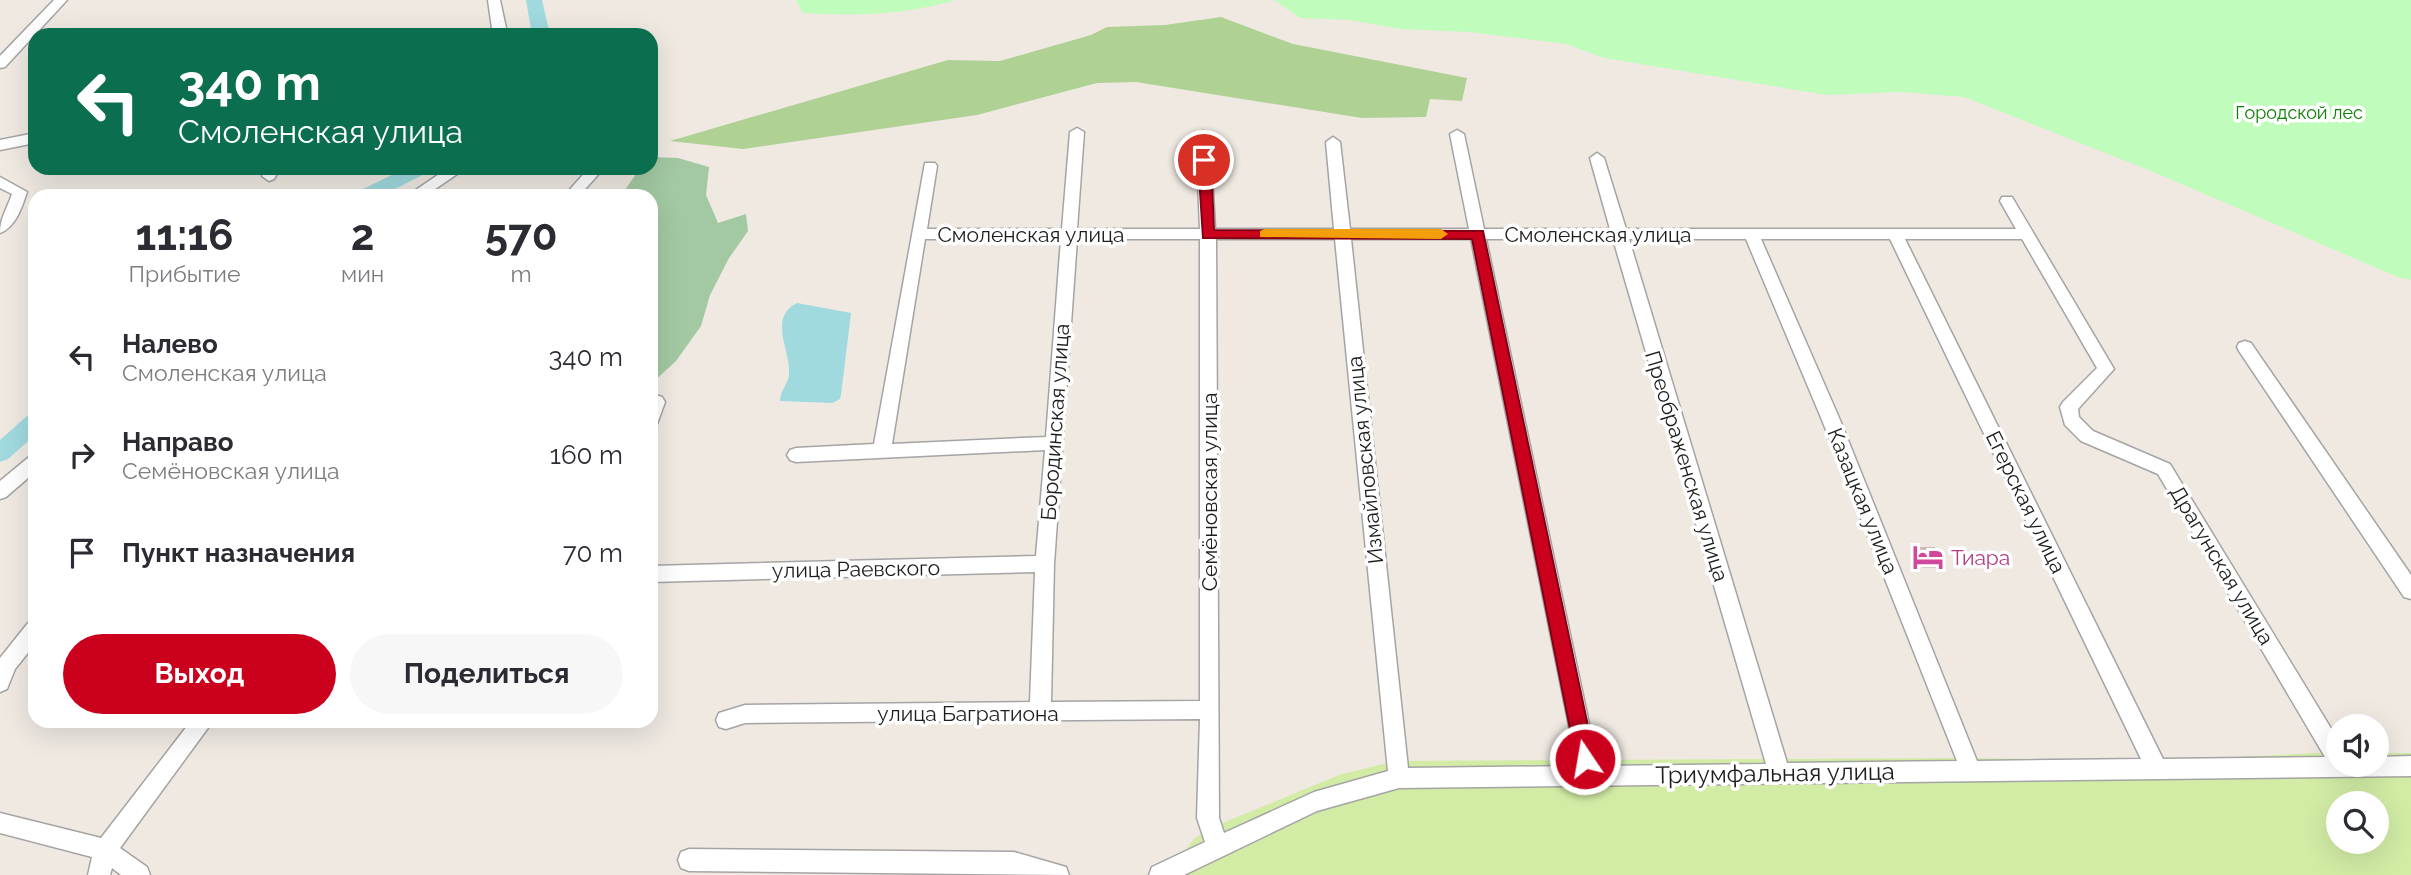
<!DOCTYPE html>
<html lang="ru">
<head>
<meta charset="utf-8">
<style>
  :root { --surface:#fff; --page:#f7f7f7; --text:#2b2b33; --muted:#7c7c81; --accent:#ca001d }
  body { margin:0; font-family:Raleway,sans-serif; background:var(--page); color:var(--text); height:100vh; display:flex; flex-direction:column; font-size:26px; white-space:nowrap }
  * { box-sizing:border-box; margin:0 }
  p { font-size:23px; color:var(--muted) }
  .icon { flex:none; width:38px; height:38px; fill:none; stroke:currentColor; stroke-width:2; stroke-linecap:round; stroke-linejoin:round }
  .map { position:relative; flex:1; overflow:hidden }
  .side { position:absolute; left:28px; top:189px; width:630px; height:539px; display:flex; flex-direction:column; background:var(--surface); border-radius:21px; box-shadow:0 7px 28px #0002 }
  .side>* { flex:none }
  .guide { position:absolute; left:28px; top:28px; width:630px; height:147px; border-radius:21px; box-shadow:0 7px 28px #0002; background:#0b6e4f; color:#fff; overflow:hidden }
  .fabs { position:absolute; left:2326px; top:714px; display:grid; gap:14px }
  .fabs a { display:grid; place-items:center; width:63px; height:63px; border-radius:50%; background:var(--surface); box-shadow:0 7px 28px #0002; font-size:35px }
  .pin { position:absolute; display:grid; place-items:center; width:60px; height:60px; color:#fff; margin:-30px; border:4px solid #fff; border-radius:50%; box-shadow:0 2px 7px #0007 }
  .me { position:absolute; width:77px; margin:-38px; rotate:348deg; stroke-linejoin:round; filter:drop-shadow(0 0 5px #0008) }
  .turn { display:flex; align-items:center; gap:24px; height:147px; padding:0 35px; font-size:32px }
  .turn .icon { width:91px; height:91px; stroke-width:2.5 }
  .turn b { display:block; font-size:49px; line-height:60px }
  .eta { display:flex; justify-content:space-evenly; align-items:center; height:119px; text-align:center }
  .eta b { font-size:42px; font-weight:700; line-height:49px }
  .cta { display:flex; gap:14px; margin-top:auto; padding:14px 35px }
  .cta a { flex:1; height:80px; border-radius:42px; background:var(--accent); color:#fff; font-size:28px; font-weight:700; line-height:80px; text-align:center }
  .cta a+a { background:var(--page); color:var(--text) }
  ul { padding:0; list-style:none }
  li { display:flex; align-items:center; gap:21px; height:98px; padding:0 35px }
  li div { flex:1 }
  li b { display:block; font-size:26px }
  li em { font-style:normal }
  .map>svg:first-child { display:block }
  .grass { fill:#d2eca5; fill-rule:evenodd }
  .forest { fill:#afd194 }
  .cemetery { fill:#a2c9a2 }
  .park { fill:#c0fcbc }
  .water { fill:#a0dadf }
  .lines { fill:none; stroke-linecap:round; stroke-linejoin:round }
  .river { fill:#a0dadf; fill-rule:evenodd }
  .building { fill:#c7bab5 }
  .minor-casing { stroke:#a4a4a4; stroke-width:3 }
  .minor { fill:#fff; fill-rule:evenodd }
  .route { fill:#ca001d; stroke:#830013; stroke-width:2 }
  .slow { fill:#f59e0b }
  .labels { text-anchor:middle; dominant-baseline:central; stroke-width:7; stroke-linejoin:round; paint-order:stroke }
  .far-park-label { font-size:18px; fill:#0d8105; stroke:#fff }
  .street-label { font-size:21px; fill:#1d1d1d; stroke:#fff }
  .hotel-label { font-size:21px; fill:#b23c85; stroke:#fff; text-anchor:start }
  .near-street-label { font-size:24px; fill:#1d1d1d; stroke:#fff }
</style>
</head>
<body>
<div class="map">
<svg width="2411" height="875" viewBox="0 0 2411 875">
  <rect width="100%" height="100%" fill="#efe9e2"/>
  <!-- grass -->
  <path class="grass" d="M2338,752v13h38l1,-12h34v122h-1246l30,-37 18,-11 126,-52 56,-14 568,-3 190,3zM2338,803h38v39h-38z"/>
  <!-- forest -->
  <path class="forest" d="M1221,17l72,27 174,34 -5,23 -32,-2 -4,18 -64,1 -226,-36 -39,1 -120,32 -234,34 -73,-8 278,-81 52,1 91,-26 16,-8 58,-2z"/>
  <!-- cemetery -->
  <path class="cemetery" d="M651,157l27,1 31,9 -3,28 12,28 28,-9 2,17 -19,27 -19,37 -9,31 -25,35 -25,23v-188h-30l19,-28h11z"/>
  <!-- park -->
  <g class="park">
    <path d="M796,0h159c-48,15 -101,16 -152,13z"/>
    <path d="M1274,0h1137v280l-11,-2 -249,-107 -187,-74 -63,-5 -75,3 -222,-37 -38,-14 -97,-12 -69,-3 -51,-9 -49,-2z"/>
  </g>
  <!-- water -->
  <path class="water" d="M797,303l54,10 -10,82 -1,4 -8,4 -52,-2c0,-10 8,-17 9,-26 3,-23 -22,-57 8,-72z"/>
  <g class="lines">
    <!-- river -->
    <g class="river">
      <path d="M526,0h16l8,35h-18z"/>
      <path d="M406,168h24l-2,4 -46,24h-26l3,-5z"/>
      <path d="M35,413v22l-27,24 -8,3v-22l27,-24z"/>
    </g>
  </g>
  <!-- building -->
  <path class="building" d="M1913,547h22l9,21h-22z"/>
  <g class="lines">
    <!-- minor casing -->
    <g class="minor-casing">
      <g id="minor">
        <path d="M54,0h13l-62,67 -5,1v-12z"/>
        <path d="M488,0h12l6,28 -5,7h-14l5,-7z"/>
        <path d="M1077,128l7,4 -7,97h123l-4,-94 7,-4 7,4 5,94h119l-8,-87 7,-5 7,5 10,87h119l-19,-95 7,-4 7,4 20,95h126l-20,-71 7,-5 7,5 22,71h390l-16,-28 2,-4h10l102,172 -36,40 1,8 14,14 77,33 168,276v25h38v-8l35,-1v20l-1012,12 -82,23 -133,64h-35l3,-8 53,-25 -8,-24 3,-99 -455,4 -19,6 -7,-2 -3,-7 3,-7 26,-8 285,-3 5,-130 -384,10v-16l385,-10 9,-106 -249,12 -6,-2 -3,-5 3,-5 6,-2 78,-4 51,-281h10l2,3 -10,63h135l8,-97zM925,239h136l-15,198 -154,7zM1077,239h123v462l-149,1 3,-138zM1216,239h119l53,532 -74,21 -90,41 -5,-15zM1351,239h120l106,527 -169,2zM1486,239h127l153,525 -168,2zM1629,239h117l76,181 135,341 -170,2zM1761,239h129l251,520 -164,2 -137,-341zM1905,239h117l75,129 -34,34 -3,5 5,18 16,16 77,33 167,283 -162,2z"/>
        <path d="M35,133v10l-35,7v-10z"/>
        <path d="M266,168h14l-6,11 -5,2 -7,-5z"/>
        <path d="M448,168h18l-41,28h-18z"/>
        <path d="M589,168h15l-25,28h-15z"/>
        <path d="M0,177l27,15c-5,15 -11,35 -27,41 0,-15 7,-24 12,-39l-12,-6z"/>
        <path d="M2245,341l6,2 160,232v24l-7,-2 -165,-246 -2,-4 2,-4z"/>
        <path d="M656,395l6,2 3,5 -8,22 -6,2v-29z"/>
        <path d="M35,455v17l-29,25 -6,2v-18l29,-24z"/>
        <path d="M35,620v24l-20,25 -8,20 -7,3v-34l28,-35z"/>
        <path d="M191,721h22l-93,127 27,19 3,8h-29l-9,-7 -2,7h-22l4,-18 -92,-24v-20l101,25z"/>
        <path d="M689,849l325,3 52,15 3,8 -380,-4 -8,-3 -3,-8 3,-8z"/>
      </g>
    </g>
    <!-- minor -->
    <use href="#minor" class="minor"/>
  </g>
  <!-- route -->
  <path class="route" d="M1204,156l7,4 3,70 269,1 112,528 -3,6 -7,3 -6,-3 -3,-6 -104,-520 -269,-1 -5,-78z"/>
  <!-- slow -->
  <path class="slow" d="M1265,229h176l7,5 -7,5 -181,-2v-6z"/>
  <!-- icons -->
  <defs>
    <g id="hotel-bare" transform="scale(2.415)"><path d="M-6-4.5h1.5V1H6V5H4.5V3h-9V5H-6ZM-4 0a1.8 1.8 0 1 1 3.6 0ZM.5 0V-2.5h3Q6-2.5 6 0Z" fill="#d1479c" stroke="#fff" stroke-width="2.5" paint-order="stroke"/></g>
  </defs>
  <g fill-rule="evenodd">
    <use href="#hotel-bare" x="1928" y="557"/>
  </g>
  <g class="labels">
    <!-- far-park labels -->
    <g class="far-park-label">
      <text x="2299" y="112">Городской лес</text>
    </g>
    <!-- street labels -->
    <g class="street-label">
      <text x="1031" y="234">Смоленская улица</text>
      <text x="1598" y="234">Смоленская улица</text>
      <text transform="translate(1055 422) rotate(-86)">Бородинская улица</text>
      <text transform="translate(1365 460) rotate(-96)">Измайловская улица</text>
      <text transform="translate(1687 466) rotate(73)">Преображенская улица</text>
      <text transform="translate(1209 492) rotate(-90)">Семёновская улица</text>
      <text transform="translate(1863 501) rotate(68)">Казацкая улица</text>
      <text transform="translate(2026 502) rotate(64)">Егерская улица</text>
      <text transform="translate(2222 565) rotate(59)">Драгунская улица</text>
      <text transform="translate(856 569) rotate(-1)">улица Раевского</text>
      <text x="968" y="713">улица Багратиона</text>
    </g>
    <!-- hotel labels -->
    <g class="hotel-label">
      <text x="1951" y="557">Тиара</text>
    </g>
    <!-- near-street labels -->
    <g class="near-street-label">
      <text transform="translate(1775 773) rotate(-1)">Триумфальная улица</text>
    </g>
  </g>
</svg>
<div class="fabs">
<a><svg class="icon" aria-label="sound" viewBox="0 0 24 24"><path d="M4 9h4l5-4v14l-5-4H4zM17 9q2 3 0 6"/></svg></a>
<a><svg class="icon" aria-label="search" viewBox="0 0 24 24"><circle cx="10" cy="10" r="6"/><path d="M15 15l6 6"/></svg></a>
</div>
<div class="pin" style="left:1204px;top:160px;background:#d93025"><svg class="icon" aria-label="arrive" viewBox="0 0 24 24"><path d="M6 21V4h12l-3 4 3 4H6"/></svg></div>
<svg class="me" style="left:1585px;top:759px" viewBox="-20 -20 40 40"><circle r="17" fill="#ca001d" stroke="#fff" stroke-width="3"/><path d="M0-11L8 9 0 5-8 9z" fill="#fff"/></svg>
<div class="guide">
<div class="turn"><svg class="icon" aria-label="left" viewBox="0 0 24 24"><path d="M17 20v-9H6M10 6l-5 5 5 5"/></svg><div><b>340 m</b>Смоленская улица</div></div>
</div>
<section class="side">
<div class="eta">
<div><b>11:16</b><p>Прибытие</p></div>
<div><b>2</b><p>мин</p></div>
<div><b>570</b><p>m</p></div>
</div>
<ul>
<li><svg class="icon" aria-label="left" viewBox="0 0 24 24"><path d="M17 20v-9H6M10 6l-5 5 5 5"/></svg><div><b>Налево</b><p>Смоленская улица</p></div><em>340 m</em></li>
<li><svg class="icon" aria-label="right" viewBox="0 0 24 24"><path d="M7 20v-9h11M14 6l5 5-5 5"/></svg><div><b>Направо</b><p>Семёновская улица</p></div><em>160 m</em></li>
<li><svg class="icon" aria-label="arrive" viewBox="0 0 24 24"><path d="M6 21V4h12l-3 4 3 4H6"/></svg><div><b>Пункт назначения</b></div><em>70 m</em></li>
</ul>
<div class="cta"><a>Выход</a><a>Поделиться</a></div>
</section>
</div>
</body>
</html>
